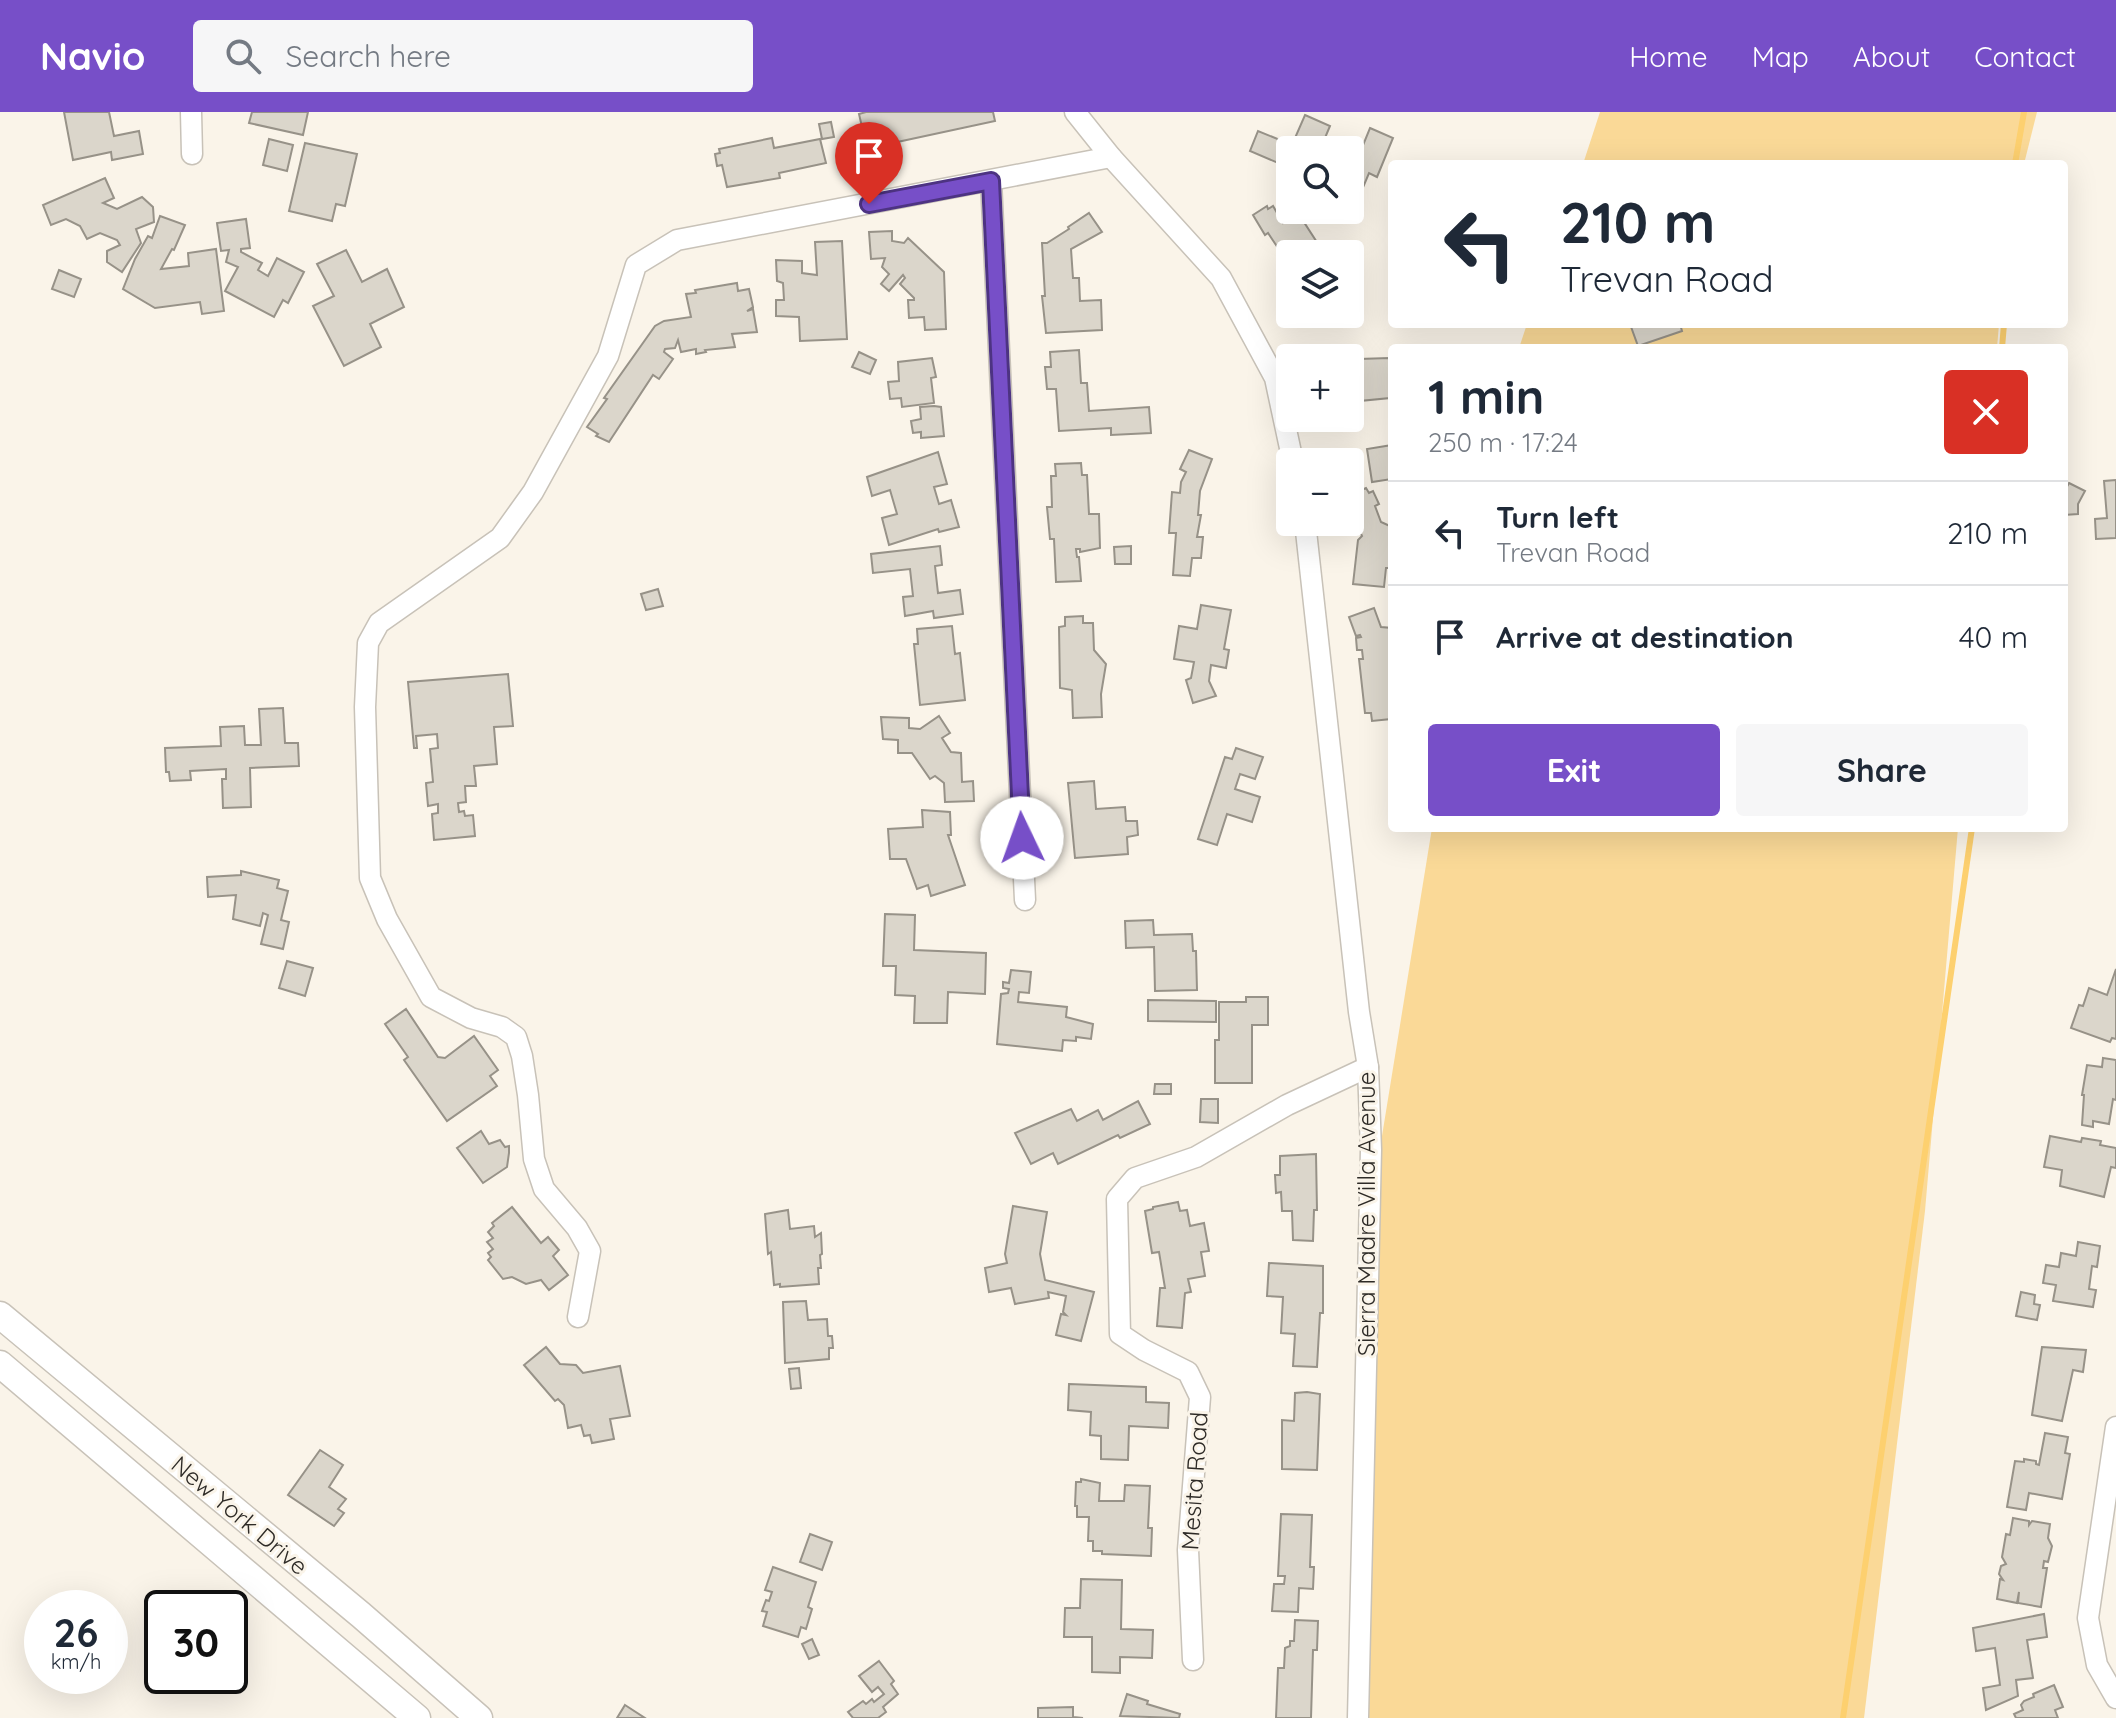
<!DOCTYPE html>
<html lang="en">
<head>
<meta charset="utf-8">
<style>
  :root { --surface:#fff; --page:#f6f6f7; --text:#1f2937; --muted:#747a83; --line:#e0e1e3; --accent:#774fc8 }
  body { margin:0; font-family:Quicksand,sans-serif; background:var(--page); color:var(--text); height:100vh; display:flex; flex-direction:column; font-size:30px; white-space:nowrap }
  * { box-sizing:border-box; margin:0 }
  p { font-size:26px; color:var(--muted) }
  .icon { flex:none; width:44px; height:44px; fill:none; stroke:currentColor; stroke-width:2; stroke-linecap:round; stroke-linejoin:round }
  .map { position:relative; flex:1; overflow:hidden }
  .details { position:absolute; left:1388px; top:232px; width:680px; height:488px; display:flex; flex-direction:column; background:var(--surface); border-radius:8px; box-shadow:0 8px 32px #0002 }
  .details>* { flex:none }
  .guide { position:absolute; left:1388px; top:48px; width:680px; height:168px; border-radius:8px; box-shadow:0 8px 32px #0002; background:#fff; color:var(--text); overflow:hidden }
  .buttons { position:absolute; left:1276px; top:24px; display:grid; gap:16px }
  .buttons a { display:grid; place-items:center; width:88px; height:88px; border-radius:8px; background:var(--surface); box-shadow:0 8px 32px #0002; font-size:40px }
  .speed { position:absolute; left:24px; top:1478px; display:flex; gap:16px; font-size:40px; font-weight:700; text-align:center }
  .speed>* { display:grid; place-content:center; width:104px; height:104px; border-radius:50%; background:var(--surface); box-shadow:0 8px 32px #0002; line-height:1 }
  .speed small { font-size:20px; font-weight:400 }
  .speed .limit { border:4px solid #111; border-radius:12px; background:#fff; color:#111 }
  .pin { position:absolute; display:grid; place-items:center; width:68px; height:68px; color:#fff; margin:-82px -34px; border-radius:50% 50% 50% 0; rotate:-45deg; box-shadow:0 0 8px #0007 }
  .pin .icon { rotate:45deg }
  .me { position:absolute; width:88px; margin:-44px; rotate:357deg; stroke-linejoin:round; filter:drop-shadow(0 0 6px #0008) }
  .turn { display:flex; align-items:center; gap:28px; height:168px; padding:0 40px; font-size:36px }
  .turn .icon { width:104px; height:104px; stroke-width:2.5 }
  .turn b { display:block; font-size:56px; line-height:68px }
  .round { display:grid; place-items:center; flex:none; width:84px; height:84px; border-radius:8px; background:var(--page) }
  .summary { display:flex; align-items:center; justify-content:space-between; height:136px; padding:0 40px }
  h1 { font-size:48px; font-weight:800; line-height:60px }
  .button { display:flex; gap:16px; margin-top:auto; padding:16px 40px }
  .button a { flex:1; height:92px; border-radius:8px; background:var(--accent); color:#fff; font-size:32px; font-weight:800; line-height:92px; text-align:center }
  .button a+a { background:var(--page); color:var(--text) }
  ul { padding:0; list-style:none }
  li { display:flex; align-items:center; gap:24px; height:104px; padding:0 40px; border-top:2px solid var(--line) }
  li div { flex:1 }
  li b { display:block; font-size:30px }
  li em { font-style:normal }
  header { display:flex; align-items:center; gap:48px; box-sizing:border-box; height:112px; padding:0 40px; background:var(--accent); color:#fff }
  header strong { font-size:38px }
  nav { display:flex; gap:44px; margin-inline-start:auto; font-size:28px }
  .search { width:560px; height:72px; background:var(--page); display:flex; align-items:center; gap:20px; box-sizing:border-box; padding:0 28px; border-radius:8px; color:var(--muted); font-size:30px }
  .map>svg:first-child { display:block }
  .green { fill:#fad997 }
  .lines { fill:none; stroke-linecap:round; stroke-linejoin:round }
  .stream { stroke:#fdd06f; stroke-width:6 }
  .building { fill:#dbd6cb; stroke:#979288; stroke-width:2 }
  .minor-casing { stroke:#c8c2b8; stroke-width:23 }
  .secondary-casing { stroke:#c8c2b8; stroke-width:29 }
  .minor { stroke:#fff; stroke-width:20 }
  .secondary { stroke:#fff; stroke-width:26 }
  .route-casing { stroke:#4d3382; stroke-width:20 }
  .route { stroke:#774fc8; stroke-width:14 }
  .labels { text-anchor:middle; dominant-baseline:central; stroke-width:6; stroke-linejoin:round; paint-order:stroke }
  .street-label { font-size:24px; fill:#2e2b27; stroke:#faf4e9 }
</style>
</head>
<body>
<header>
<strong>Navio</strong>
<div class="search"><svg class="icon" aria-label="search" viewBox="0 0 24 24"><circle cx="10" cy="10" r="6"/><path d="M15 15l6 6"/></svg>Search here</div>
<nav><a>Home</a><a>Map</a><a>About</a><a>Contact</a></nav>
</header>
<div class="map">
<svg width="2116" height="1606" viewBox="0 0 2116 1606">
  <rect width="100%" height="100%" fill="#faf4e9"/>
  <!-- green -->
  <g class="green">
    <path d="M1600,0h437l-13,52h-441z"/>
    <path d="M1527,212h472l-2,24h-478z"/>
    <path d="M1432,716h526l-33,383 -61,507h-504l22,-582z"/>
  </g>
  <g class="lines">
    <!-- stream -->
    <g class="stream">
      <path d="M2015,52l9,-52"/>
      <path d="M2002,236l2,-24"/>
      <path d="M1843,1606l129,-890"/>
    </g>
  </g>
  <!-- building -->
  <g class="building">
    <path d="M64,0h45l5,24 25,-5 4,23 -31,6 -1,-8 -38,8z"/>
    <path d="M252,0h56l-5,23 -54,-12z"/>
    <path d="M866,0h127l2,9 -121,26 -4,-22 -8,2 -3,-13z"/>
    <path d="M1305,3l25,11 -8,19 12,5h-44v18l-40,-17 8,-20 34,14z"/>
    <path d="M831,10l3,15 -12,2 -3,-15z"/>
    <path d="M1370,16l23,10 -16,39 -8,-4 -10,24 -9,-4v-36l7,3z"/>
    <path d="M772,26l2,10 46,-9 6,24 -47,10 1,5 -53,9 -5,-22 -5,1 -2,-12 5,-1 -1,-4z"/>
    <path d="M269,27l24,6 -6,26 -24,-6z"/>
    <path d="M305,31l52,11 -12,52 -9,-2 -4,17 -43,-10z"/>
    <path d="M105,66l9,20 -11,5 14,6 25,-12 11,10 1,15 -18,7 5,14 -19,29 -15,-10v-11l13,-6 -3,-5 -17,-7 -13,6 -7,-13 -14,-7 -15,6 -8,-20z"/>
    <path d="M1267,94l1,3 5,-3 10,17 15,-10 24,37 8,-6 5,8 -4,2h-41v20l-7,-12 3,-2 -18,-27 -3,2 -12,-20z"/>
    <path d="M1089,101l13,19 -31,17 2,29h6l1,23 21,-1 1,30 -56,3 -4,-37h3l-3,-53h5l22,-14 -1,-2z"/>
    <path d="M160,104l25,9 -11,25 -2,-1 -11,20 28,-3 -1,-13 28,-4 8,62 -22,3 -2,-12 -45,6 -32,-19 12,-30 13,-23 4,2z"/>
    <path d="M246,107l4,29 -9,1v3l21,11 -4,7 10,6 9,-18 27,14 -16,31 -5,-3 -9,17 -49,-26 13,-24 -12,-5 3,-12 -8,1 -4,-28z"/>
    <path d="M892,119v10l12,2 4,-5 36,34 2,57 -21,1 -1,-13 -15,1 -1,-18h6v-2l-14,-14 5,-6 -2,-3 -14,16 -8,-7 8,-10 -7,-7 3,-9 -14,1 -2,-27z"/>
    <path d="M842,129l5,98 -47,2 -1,-24 -23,-1v-16h8l-1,-17 -6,-2 -1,-21 26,1v12l15,2 -2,-33z"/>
    <path d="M346,138l16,32 25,-13 17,38 -34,17 11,23 -37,19 -31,-60 21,-10 -17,-32z"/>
    <path d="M59,158l22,9 -7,18 -22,-8z"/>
    <path d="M737,171l1,8 11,-2 4,18 -6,4 6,-2 4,23 -25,2 3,13 -30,3 1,2 -10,2v-5l-15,3 -3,-12 -3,8 -10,1 -1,3 9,7 -14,20 -6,-4 -44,67 -13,-6 2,-2 -11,-7 20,-28 -3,-1 51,-72 9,-5 27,-4 -5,-23 10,-1 -1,-3z"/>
    <path d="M1630,212h50l2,7 -44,15z"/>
    <path d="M1079,238l2,33h6l2,28 60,-4 2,26 -40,2v-7l-52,3 -3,-42h-9l-2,-22h6l-1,-15z"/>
    <path d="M859,240l17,8 -6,14 -18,-7z"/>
    <path d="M932,246l4,19 -5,1 3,25 -32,4 -1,-9 -11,1 -2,-17 11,-1 -1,-19z"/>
    <path d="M1389,246l1,40 -30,3v9l-10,1v-24l10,-1 -1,-27z"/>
    <path d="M934,294l7,1 3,29 -23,2v-6l-8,1 -2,-12 10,-2 -1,-12z"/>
    <path d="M1392,333v34l-20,3 -5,-33z"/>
    <path d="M1189,338l23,9 -12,32 -2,24h3l-4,22h6l-2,21h-9l-2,18 -17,-1 3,-42h-7l3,-41 8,1 1,-11 5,-10 -6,-3z"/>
    <path d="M938,340l9,32 -13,3 5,17 12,-4 8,27 -20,5 -1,-3 -49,16 -7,-27 15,-4 -7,-24 -18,6 -5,-19z"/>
    <path d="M1081,351l1,12h5l2,39h10l1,34 -20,4v-3h-4l1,8h2l2,24 -25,1 -2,-43h-4l-3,-32h5l-1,-31h5l-1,-12z"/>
    <path d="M2116,368v58l-20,1 -1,-20 12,-1 -3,-37z"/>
    <path d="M2069,371l16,8 -7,13v10l-14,1v-23z"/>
    <path d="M1366,376l3,5 4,-2 6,13 -4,2 6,16 11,5v35l-2,6h-4l-2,19 -31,-3 5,-44 4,-4 -12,-27v-14z"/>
    <path d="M940,434l2,19 -7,1 3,27 22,-3 3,24 -29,4 -1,-7 -28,5 -2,-19 10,-1 -3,-27 -37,4 -2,-19z"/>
    <path d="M1131,434v18h-16l-1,-17z"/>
    <path d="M658,477l5,17 -17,4 -5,-16z"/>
    <path d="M1201,493l30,5 -7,39 5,1 -3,18 -15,-3 -2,16 7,15 -23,7 -7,-23 5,-2 3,-16 -20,-3 5,-33 18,3z"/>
    <path d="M1374,496l7,19 11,1v82l-1,9 -19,2 -1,-8h-6l-6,-54h4l-1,-9h-5l-1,-12 5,-1 -1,-2 -4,1 -7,-19z"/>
    <path d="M1083,504v7h10l1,27 12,14 -5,30 1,23 -29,1 -1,-28 -12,-2 -1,-61 6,-1v-9z"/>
    <path d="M952,514l3,28 5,-1 5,47 -45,5 -6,-61h4l-1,-15z"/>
    <path d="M508,562l5,52 -19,1 3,37 -23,2 2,20h-11l1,16 -8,1 1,9 5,-1 1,5 8,-1 2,21 -41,4 -2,-26 6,-1v-9l-10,2 -2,-23 7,-1 -3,-33 8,-1 -1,-14 -21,2 1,12h-3l-6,-66z"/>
    <path d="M283,596l2,35h13l1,23 -49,2 1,39 -28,1 -1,-29h4v-10l-36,2 1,9 -21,1 -1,-9h-3l-1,-24 56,-2 -1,-19 24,-1 1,19h16l-2,-36z"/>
    <path d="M939,604l11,17 -8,5 9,14 10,1 1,29 11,-1 1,20 -29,1 -1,-19 -9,-7 -5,3 -18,-26h-14v-13l-15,-1 -2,-22 28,1v10l11,1z"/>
    <path d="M1236,636l27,9 -8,22 -15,-5 -5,15 25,8 -8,25 -25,-8 -10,31 -19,-6 27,-82 7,2z"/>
    <path d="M1094,669l2,28 29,-2 1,14h11l1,14 -11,2 1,17 -53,4 -7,-75z"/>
    <path d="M922,698l28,2 1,23h-3l17,50 -34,11 -3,-11 -11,4 -11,-30h-16l-2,-30 35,-2z"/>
    <path d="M241,759l38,9 -2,8 11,3 -7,29 8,2 -6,27 -22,-5 7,-29 -5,-2 -3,13 -27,-7 3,-24 -28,2 -1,-20 34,-2z"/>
    <path d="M885,802l30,1 -1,35 72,3 -1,41 -37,-2 -1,31h-33l1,-27 -20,-1 1,-29h-13z"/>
    <path d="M1153,808l1,15 38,-1 1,17h3l1,39 -42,1 -1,-44 -28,1 -1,-27z"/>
    <path d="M287,849l26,7 -8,28 -26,-8z"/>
    <path d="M2116,857v70l-4,-1 -2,4 -39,-14 8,-23 4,1 6,-18 18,7z"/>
    <path d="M1011,858l20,2 -2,21 -10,-1 -1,10 49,5 -1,10 27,7 -2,15 -15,-2v4l-13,-1 -1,11 -65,-7 4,-50 7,-1 1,-4 -6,-1v-6l6,1z"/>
    <path d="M1246,885h22v28h-16v58h-37v-43h4v-38h27z"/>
    <path d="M1148,888l68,1v21l-68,-1z"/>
    <path d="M406,897l32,48 7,1 29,-22 24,34 -8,6 7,10 -50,35 -43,-61 4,-3 -23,-33z"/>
    <path d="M2103,946l13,2v40l-3,-1 -4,25 -16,-3v6l-11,-2 2,-30h-2l5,-30 15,2z"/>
    <path d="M1155,972h16v10h-17z"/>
    <path d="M1201,987h17v24l-18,-1z"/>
    <path d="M1138,989l12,23 -30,14 -2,-3 -60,29 -5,-11 -22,11 -16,-31 56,-24 6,12 21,-11 5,10z"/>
    <path d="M481,1019l8,13 11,-4 5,7 4,-1v7l-2,14 -24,16 -26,-35z"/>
    <path d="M2050,1024l31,6 1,-4 19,3 -1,4 16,3v20l-5,-1 -7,30 -44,-11 2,-16 -18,-3z"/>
    <path d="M1316,1042l1,56h-3l-1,31 -20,-1 -1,-29h-10l-1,-19 -5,1 -1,-18h5v-19z"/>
    <path d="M1178,1090l2,9 7,-1 3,16 14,-3 5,28 -8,1 4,24 -17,3 3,13 -6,1 -3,35 -25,-2 3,-38h5l-6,-36 -7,1 -7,-42 8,-2v-2z"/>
    <path d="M1013,1094l34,6 -7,42 5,26 49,12 -13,49 -25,-6 5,-21 5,1 -3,-3 3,-16 -18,-4 1,6 -34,6 -4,-16 -22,4 -4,-24 22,-5 -2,-9z"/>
    <path d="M512,1095l29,36 7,-6 11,13 -6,6 15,19 -19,15 -8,-10 -15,4 -14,-7 -9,2 -15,-19 3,-3 -3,-4 5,-4 -6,-7 6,-4 -5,-6 6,-6 -2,-3z"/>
    <path d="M788,1098l2,19 24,-3 1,11 6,-4 1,21 -2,1 1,13h-3l1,16 -39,3v-3l-6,1 -3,-33 -3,2 -3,-40z"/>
    <path d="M2078,1130l22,4 -3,21 -5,-1 -3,23 7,1 -3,17 -40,-6 3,-16 -13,-2 3,-18 13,2 2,-14 15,3z"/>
    <path d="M1269,1151l54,3v47h-3l-3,54 -24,-1 2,-32 -14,-1 2,-36 -16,-1z"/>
    <path d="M2021,1180l14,3 -1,9 6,1 -3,15 -21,-4z"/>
    <path d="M806,1189l2,19 19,-1 1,17h4l1,12h-4v11l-44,4 -2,-61z"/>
    <path d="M546,1235l14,17 16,1 7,8 37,-7 10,50 -20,3 4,20 -22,4 -2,-8 -6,1 -3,-11 -13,3 -4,-23 -6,-6 -3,2 -31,-36z"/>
    <path d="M2042,1235l44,3 -3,22 -10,-2 -11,51 -30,-6z"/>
    <path d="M799,1256l2,20 -10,1 -2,-20z"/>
    <path d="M1069,1272l77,3v15l23,1 -1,25 -39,-2 -1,34 -27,-1v-23l-11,-1 1,-23 -23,-2z"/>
    <path d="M1307,1280l13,2 -3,76 -35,-1v-49l12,1 1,-28z"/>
    <path d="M2045,1321l23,4 -3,16 5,1 -8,45 -33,-6 -3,17 -19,-3 8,-46 9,1v-3l12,2v3l3,1z"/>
    <path d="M320,1338l23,15 -14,22 17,12 -8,10 6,4 -10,13 -46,-31z"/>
    <path d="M1081,1367l19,4 -1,18h25l1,-16 25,1 -2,42h4l-1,28 -49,-2v-3h-9v-10h-5l1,-24h-12v-11h-2l1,-24h5z"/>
    <path d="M1281,1402l31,1 -2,52h4l-1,22 -14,-1 -1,24 -26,-1 2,-27h10l1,-8h-7z"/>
    <path d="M2013,1406l16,3v4l3,-4 18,3 -2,14 4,8 -4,16 -4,-1 -1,7h4l-6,39 -23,-4 1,-11 -2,11 -20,-4 3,-20 3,1 -4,-6 2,-8 5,-2 -4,-7 4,-23 4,1z"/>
    <path d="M810,1422l22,8 -10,28 -22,-8z"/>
    <path d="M773,1455l43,15 -8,25 4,2 -6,20 -5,-2 -3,10 -35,-11 4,-14 -5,-1 4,-11 3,1 3,-9 -7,-2z"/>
    <path d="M1081,1467l41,1 -1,49 32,1 -1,28 -32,-1v16l-28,-1v-35h-28l1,-29h15z"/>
    <path d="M2044,1502l3,23 -20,3 6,38 -17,2 2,16 -32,14 -3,-22 17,-3 -5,-37 -19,3 -3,-23z"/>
    <path d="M1295,1508l23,1 -1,29h-4l-2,68h-35l2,-50h6l1,-20 5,-2v-5h4z"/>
    <path d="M812,1527l7,16 -10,4 -7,-15z"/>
    <path d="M879,1549l15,20 -3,3 7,10 -15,13 3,5 -8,6h-25l-5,-6 15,-11 3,3 6,-5 2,3 10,-8 -6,-7 -6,5 -13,-16z"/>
    <path d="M2054,1573l9,22 -8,3 3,8h-42l-2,-4 9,-4 -2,-5 3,-4 10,-4 -1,-3z"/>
    <path d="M1127,1582l21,7 -1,3 33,10 -1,4 -59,-2z"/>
    <path d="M625,1593l20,13h-28z"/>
    <path d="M1073,1595v10l10,1h-45v-10z"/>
  </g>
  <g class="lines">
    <!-- minor casing -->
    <g class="minor-casing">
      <g id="minor">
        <path d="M191,0l1,42"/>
        <path d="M1075,0l36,45 110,121 54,100 18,84"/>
        <path d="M991,69l34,719"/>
        <path d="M1305,410l54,490 9,55 3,83 -13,568"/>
        <path d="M578,1205l12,-66 -13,-23 -33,-39 -10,-30 -6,-64 -6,-39 -6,-19 -14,-10 -31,-9 -40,-21 -44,-78 -17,-41 -5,-171 3,-64 11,-20 121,-85 33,-46 75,-136 28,-91 41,-25 434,-83"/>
        <path d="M2116,1315l-28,191 9,47 19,33"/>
        <path d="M1193,1548l-5,-110 12,-153 -12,-25 -44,-22 -24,-16 -3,-135 18,-21 61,-21 91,-52 81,-38"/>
      </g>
    </g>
    <!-- secondary casing -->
    <g class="secondary-casing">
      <g id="secondary">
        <path d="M0,1203l361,300 118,103"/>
        <path d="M0,1252l417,354"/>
      </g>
    </g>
    <!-- minor -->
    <use href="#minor" class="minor"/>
    <!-- secondary -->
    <use href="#secondary" class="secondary"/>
  </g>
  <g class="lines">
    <!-- route casing -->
    <g class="route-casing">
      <path id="route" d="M869,92l122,-23 31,657"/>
    </g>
    <!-- route -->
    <use href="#route" class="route"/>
  </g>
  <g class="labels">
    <!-- street labels -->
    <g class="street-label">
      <text transform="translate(1366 1102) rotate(-90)">Sierra Madre Villa Avenue</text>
      <text transform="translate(1194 1369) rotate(-86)">Mesita Road</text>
      <text transform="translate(240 1403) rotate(40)">New York Drive</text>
    </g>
  </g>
</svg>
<div class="buttons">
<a><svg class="icon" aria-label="search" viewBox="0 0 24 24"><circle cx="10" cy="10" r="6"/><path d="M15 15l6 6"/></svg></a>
<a><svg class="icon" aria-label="layers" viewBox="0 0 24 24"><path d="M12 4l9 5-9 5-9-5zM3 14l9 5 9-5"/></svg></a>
<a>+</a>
<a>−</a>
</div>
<div class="speed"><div>26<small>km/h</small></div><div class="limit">30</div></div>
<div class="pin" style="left:869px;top:92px;background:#d93025"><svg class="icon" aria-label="arrive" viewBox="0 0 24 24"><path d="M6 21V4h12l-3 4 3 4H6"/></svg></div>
<svg class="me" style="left:1022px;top:726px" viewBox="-20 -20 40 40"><circle r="19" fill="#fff"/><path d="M0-13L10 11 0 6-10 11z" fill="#774fc8"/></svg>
<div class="guide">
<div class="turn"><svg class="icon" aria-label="left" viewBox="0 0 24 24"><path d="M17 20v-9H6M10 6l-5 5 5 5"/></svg><div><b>210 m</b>Trevan Road</div></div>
</div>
<section class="details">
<div class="summary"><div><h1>1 min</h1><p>250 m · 17:24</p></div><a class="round" style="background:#d93025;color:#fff"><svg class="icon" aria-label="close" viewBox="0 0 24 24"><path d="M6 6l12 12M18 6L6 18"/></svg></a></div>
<ul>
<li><svg class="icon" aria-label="left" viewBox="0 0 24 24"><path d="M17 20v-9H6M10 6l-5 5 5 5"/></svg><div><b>Turn left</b><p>Trevan Road</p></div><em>210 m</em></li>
<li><svg class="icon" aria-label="arrive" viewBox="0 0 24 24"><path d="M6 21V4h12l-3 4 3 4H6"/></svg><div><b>Arrive at destination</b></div><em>40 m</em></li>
</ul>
<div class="button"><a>Exit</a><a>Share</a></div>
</section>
</div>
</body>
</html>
